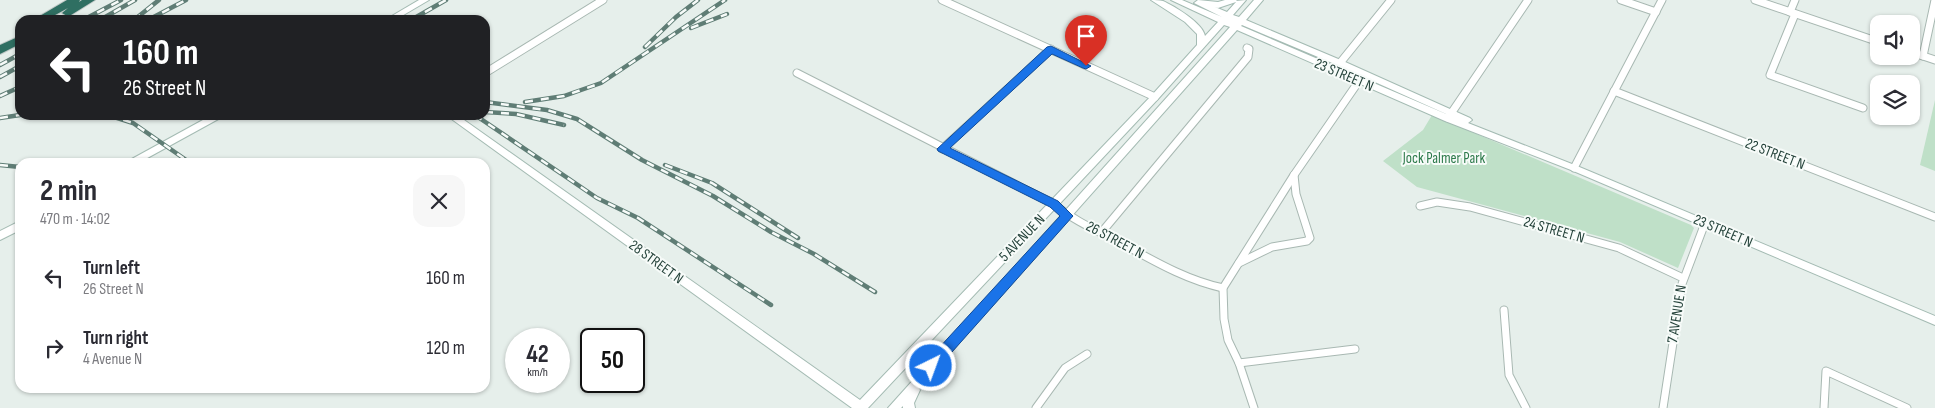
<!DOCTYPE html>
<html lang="en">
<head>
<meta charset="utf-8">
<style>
  :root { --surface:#fff; --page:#f7f7f7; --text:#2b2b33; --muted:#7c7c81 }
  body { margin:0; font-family:"Sofia Sans Condensed",sans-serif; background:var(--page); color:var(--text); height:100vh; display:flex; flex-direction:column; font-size:19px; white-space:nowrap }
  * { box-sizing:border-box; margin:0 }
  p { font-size:16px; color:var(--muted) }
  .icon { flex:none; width:28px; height:28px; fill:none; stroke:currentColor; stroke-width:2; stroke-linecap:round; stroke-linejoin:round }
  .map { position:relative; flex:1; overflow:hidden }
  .panel { position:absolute; left:15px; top:158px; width:475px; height:235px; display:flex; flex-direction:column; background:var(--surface); border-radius:15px; box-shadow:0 1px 4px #0004 }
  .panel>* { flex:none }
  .hud { position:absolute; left:15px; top:15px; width:475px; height:105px; border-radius:15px; box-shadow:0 1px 4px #0004; background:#202124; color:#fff; overflow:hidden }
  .controls { position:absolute; left:1870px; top:15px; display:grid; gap:10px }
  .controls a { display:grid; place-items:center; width:50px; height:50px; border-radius:10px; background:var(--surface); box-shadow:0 1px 4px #0004; font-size:25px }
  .speed { position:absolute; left:505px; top:328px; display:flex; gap:10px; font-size:25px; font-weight:700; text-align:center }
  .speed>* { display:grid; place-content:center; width:65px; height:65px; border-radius:50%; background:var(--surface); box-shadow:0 1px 4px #0004; line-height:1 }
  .speed small { font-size:12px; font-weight:400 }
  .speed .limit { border:2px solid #111; border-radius:8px; background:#fff; color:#111 }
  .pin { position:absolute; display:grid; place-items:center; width:42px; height:42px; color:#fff; margin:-51px -21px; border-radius:50% 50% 50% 0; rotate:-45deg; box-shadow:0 0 5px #0007 }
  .pin .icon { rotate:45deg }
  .me { position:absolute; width:55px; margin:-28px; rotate:42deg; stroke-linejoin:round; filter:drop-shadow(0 0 4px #0008) }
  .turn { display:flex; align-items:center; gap:18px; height:105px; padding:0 25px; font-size:22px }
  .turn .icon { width:65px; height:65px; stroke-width:2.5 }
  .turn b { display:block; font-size:35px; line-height:42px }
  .round { display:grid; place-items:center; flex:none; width:52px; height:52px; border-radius:15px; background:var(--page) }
  .overview { display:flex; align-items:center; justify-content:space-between; height:85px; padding:0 25px }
  h1 { font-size:30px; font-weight:700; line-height:38px }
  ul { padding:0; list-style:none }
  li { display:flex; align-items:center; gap:15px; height:70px; padding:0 25px }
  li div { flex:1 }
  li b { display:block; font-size:19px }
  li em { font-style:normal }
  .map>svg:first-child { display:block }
  .green { fill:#bfe0c8 }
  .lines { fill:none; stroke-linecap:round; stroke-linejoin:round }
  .street-casing { stroke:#a8b8b2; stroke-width:9 }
  .secondary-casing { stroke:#a4bbb3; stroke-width:2 }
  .highway-casing { stroke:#c2cac8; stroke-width:2 }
  .street { stroke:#fff; stroke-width:7 }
  .secondary { fill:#fff; fill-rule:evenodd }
  .highway { fill:#2f6f62; fill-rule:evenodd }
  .rail-casing { stroke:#5f7d75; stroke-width:4.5 }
  .rail { stroke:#f7fbf9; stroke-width:2.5; stroke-dasharray:8; stroke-linecap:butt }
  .route { fill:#1a73e8; stroke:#114b97 }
  .labels { text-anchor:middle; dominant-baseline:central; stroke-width:4; stroke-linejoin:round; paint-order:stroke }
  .street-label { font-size:15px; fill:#24423a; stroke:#f7fbf9 }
  .park-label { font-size:15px; fill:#2d7a4b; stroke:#f7fbf9 }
</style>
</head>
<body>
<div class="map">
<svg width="1935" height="408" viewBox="0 0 1935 408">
  <rect width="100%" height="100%" fill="#e6efeb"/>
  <!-- green -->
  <g class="green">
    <path d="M1935,100v71l-15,-6z"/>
    <path d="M1432,115l259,110 3,3 -16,40 -58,-26 -203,-55 -34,-26 40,-31z"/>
  </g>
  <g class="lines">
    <!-- street casing -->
    <g class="street-casing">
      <g id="street">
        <path d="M942,0l213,97"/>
        <path d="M1621,0l35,12"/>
        <path d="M1755,0l124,42"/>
        <path d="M1790,12l5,-12"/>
        <path d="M1795,14l-25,61 93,33"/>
        <path d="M1911,52l24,8"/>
        <path d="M1923,56l12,-56"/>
        <path d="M1340,63l51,-63"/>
        <path d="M485,73l118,-73"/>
        <path d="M797,73l257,131c20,17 44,27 67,39 33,18 65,37 102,45"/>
        <path d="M1614,91l321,126"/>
        <path d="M1448,118l80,-118"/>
        <path d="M942,149l109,-100"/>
        <path d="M1574,168l88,-168"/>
        <path d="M1420,206l17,-4 33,5 149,41 64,30"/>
        <path d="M1101,233l147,-176 1,-8 -2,-1"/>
        <path d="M1239,263l33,-16 35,-6 3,-3 -14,-44 -2,-19"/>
        <path d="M1504,310l5,65 17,33"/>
        <path d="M1239,363l116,-14"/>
        <path d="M1036,408l29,-40 22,-14"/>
        <path d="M1254,408l-15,-45 -11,-23 -4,-21 -1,-31 71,-113 65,-94"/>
        <path d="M1663,408l19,-124 23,-61"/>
        <path d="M1824,408l2,-37 81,37"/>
      </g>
    </g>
    <!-- secondary casing -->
    <g class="secondary-casing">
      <g id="secondary">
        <path d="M419,0h10l-34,20h-10z"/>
        <path d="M1151,0c4,0 8,0 12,1 11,5 40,22 42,35l13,-14 -47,-22h11l40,17 -28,-14 4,-3 20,2 7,-2h12l-1,1 10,-1 -13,15 6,2 15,-17h9l-17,20 97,41 127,57 2,2 -4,3 109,43 358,150v9l-364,-155 -126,-49 -208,-91 -318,358 1,2 -6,13 1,5h-12v-2l-2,2h-13l342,-381 -6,-2 -66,74 -290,309h-16l-406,-293h11l403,285 292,-305 45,-50v-11l-12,-12zM1236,2l-9,10 -12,-5 3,1zM1242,25l95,40 116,52 -212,-91z"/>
        <path d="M212,115h12l-2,2 -82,45h-12l2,-2z"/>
        <path d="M20,221v9l-20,10v-9z"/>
      </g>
    </g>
    <!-- highway casing -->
    <g class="highway-casing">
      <g id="highway">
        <path d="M67,0h13l-1,2 3,-2h13l-24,15 -4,1 -5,-3 6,-5 -22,12h-13z"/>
        <path d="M20,36v8l-20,10v-9z"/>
      </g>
    </g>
    <!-- street -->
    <use href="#street" class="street"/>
    <!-- secondary -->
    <use href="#secondary" class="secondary"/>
    <!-- highway -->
    <use href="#highway" class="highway"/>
    <!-- rail casing -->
    <g class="rail-casing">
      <g id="rail">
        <path d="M83,20l38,-20"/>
        <path d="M100,20l35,-20"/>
        <path d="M134,20l25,-20"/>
        <path d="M148,20l38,-20"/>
        <path d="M411,20l35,-20"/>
        <path d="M691,28l36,-14"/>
        <path d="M645,47l31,-30 22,-17"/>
        <path d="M0,65l20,-11"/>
        <path d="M0,77l20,-11"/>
        <path d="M0,96l20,-9"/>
        <path d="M485,102l62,8 30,9 65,41 71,36 58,36 43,22 61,38"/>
        <path d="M525,102l39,-6 37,-13 124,-83"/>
        <path d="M485,112l31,2 48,11"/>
        <path d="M108,115l25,8 56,39"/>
        <path d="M475,115l122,83 41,20 133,87"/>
        <path d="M0,118l20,-3"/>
        <path d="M0,165l20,2"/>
        <path d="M665,165l47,18 86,55"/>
      </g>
    </g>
    <!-- rail -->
    <use href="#rail" class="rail"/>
  </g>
  <!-- route -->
  <path class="route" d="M1051,46l40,20 -5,3 -3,-1 -31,-14 -102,94 108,53 15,15 -137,154 -5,2 -5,-2 -1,-4 1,-4 134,-146 -10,-9 -112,-56 -1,-2 110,-102z"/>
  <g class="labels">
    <!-- street labels -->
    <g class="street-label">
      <text transform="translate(1344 75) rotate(23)">23 STREET N</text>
      <text transform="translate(1775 154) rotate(21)">22 STREET N</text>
      <text transform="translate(1554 230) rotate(16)">24 STREET N</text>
      <text transform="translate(1723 231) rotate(23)">23 STREET N</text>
      <text transform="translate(1022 238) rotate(-46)">5 AVENUE N</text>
      <text transform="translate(1115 240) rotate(28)">26 STREET N</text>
      <text transform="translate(656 262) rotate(36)">28 STREET N</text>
      <text transform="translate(1677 314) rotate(-81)">7 AVENUE N</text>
    </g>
    <!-- park labels -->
    <g class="park-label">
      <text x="1444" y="158">Jock Palmer Park</text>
    </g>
  </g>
</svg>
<div class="controls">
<a><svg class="icon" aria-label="sound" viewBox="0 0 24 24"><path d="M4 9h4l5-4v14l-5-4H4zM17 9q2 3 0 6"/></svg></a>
<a><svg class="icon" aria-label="layers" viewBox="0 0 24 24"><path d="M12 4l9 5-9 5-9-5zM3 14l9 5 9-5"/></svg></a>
</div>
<div class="speed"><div>42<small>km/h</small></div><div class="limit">50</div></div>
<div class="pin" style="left:1086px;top:66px;background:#d93025"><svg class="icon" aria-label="arrive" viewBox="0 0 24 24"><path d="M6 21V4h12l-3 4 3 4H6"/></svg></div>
<svg class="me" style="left:931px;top:366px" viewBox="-20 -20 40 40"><circle r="17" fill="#1a73e8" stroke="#fff" stroke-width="3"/><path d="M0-11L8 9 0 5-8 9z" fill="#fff"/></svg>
<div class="hud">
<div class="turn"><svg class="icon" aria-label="left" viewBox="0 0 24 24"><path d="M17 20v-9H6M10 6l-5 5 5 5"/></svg><div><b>160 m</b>26 Street N</div></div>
</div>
<section class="panel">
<div class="overview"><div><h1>2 min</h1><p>470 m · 14:02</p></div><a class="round"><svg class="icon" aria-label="close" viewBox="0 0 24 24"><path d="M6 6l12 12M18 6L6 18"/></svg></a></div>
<ul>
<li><svg class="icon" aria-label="left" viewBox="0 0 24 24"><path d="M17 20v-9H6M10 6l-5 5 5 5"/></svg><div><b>Turn left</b><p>26 Street N</p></div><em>160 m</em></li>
<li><svg class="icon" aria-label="right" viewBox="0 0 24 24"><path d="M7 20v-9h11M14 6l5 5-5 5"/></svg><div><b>Turn right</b><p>4 Avenue N</p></div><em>120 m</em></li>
</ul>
</section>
</div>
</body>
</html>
